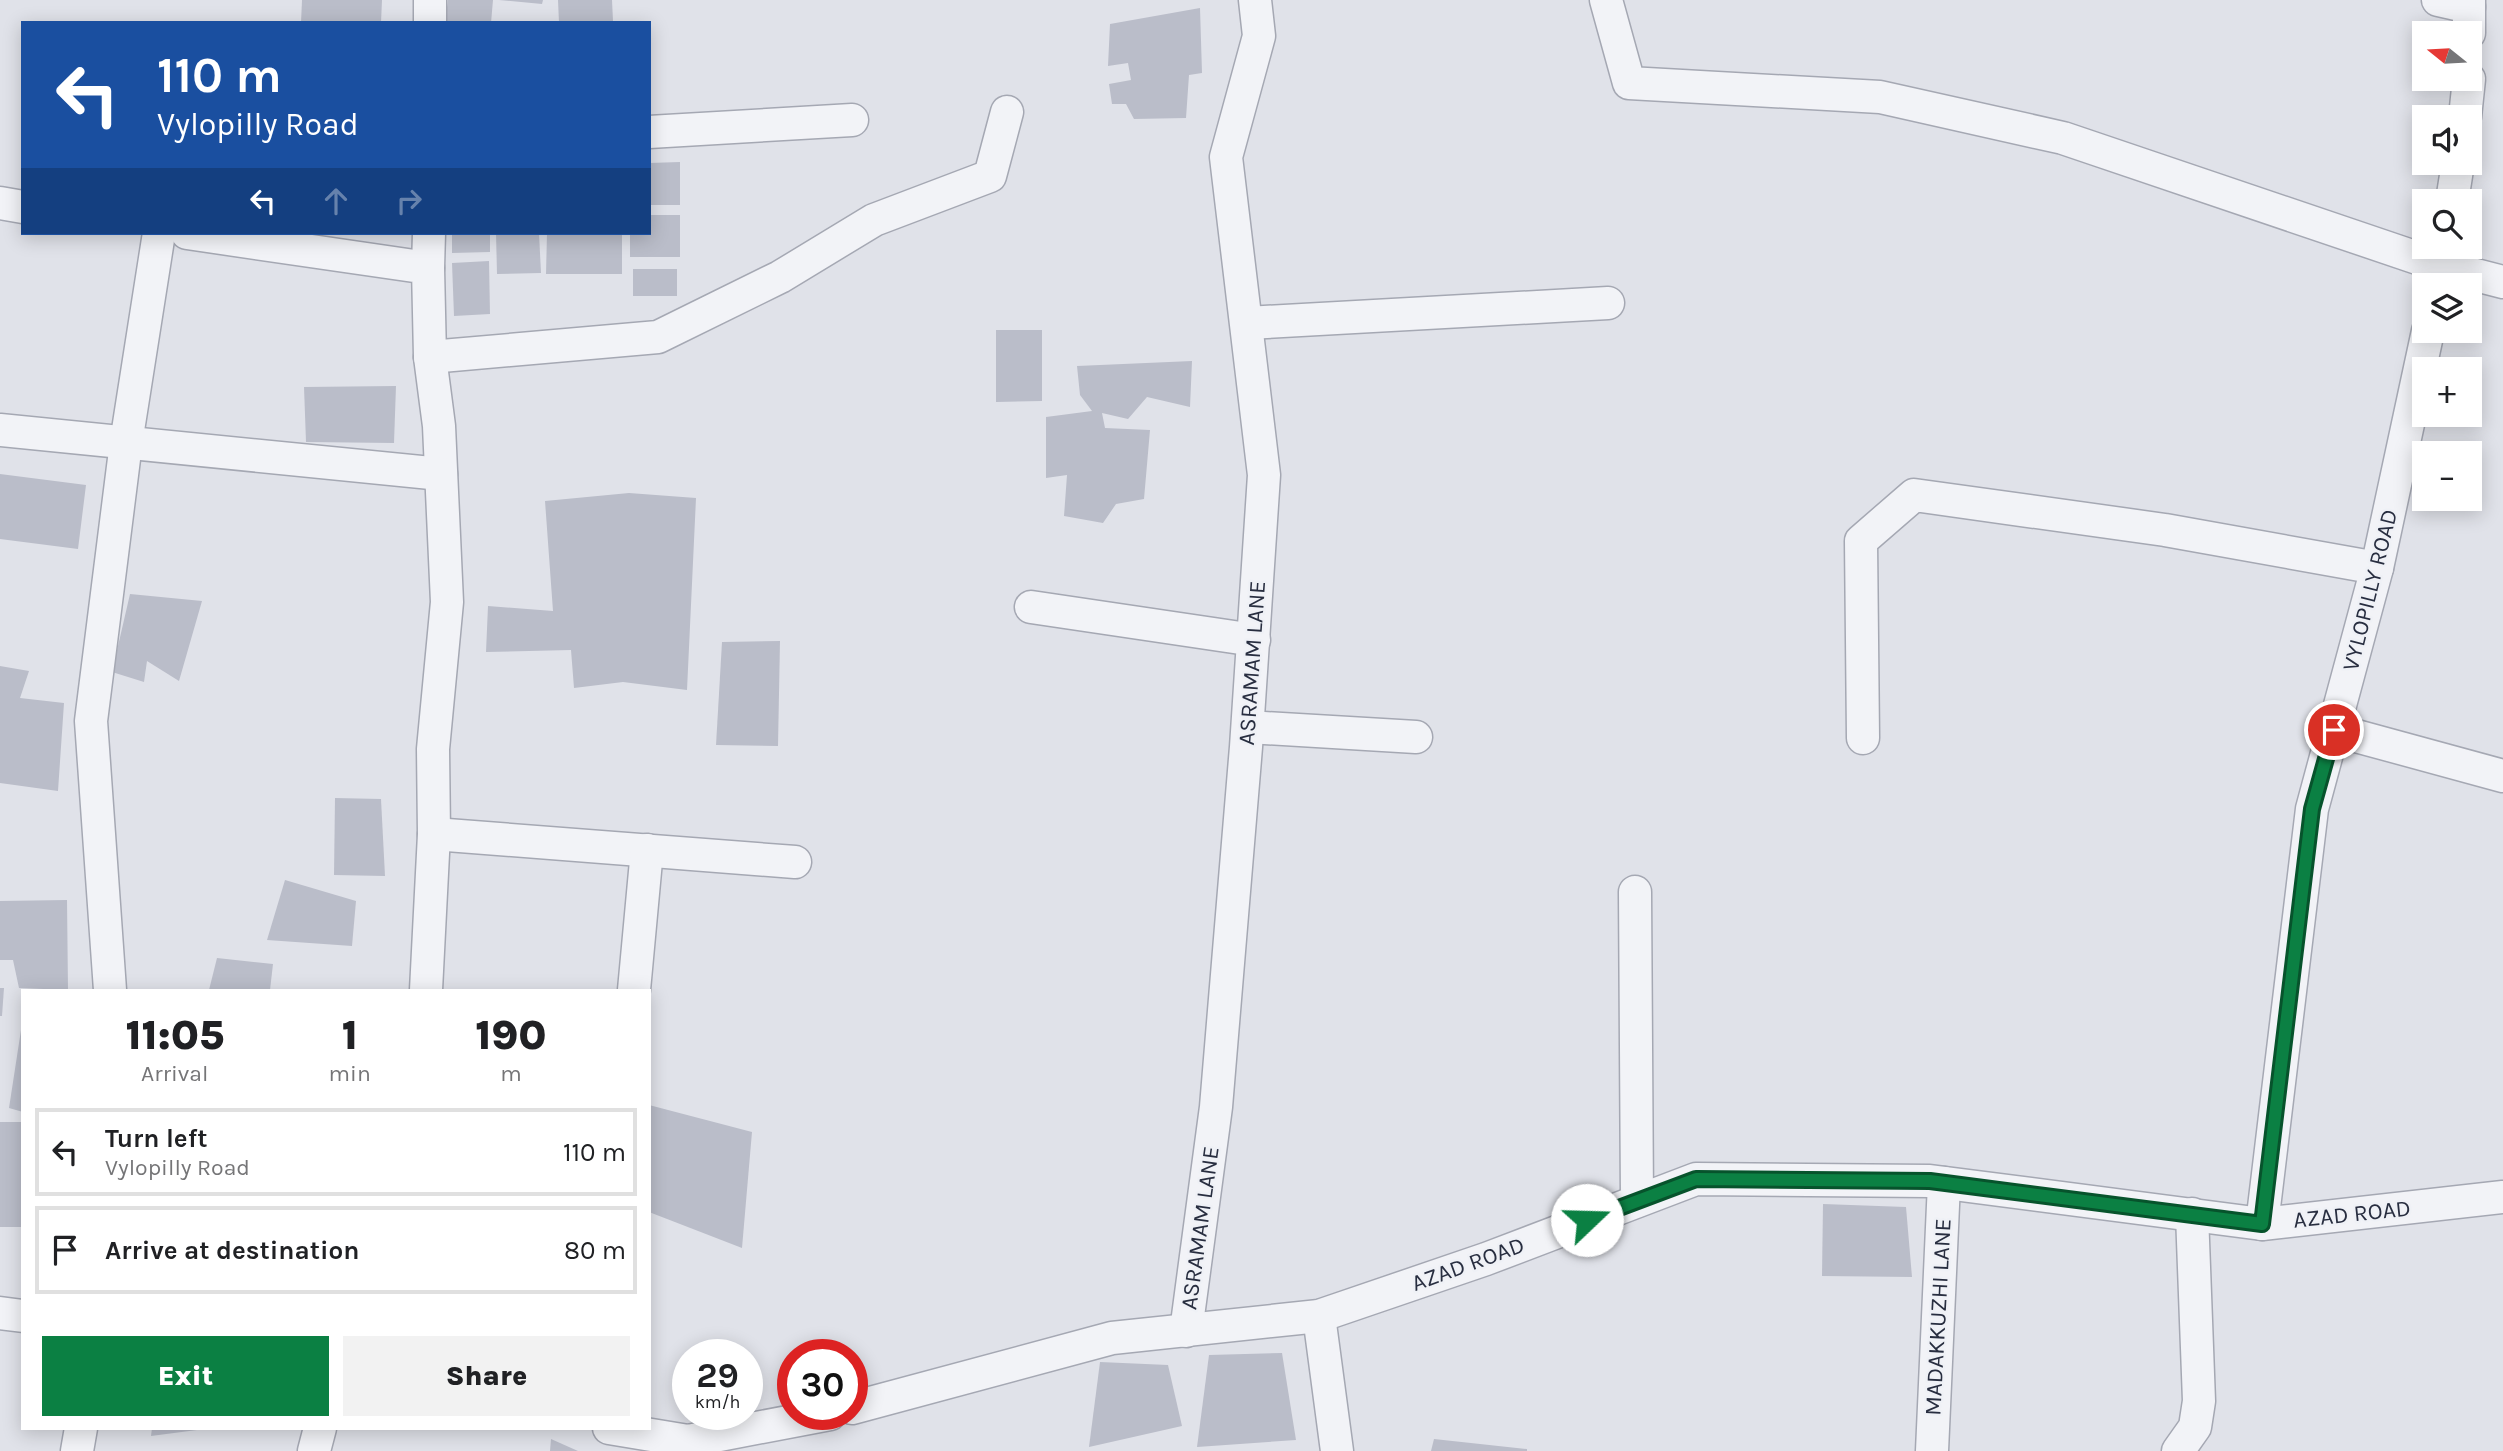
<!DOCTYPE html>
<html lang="en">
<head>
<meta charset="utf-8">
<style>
  :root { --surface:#fff; --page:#f2f2f2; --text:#202124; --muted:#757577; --line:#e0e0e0; --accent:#0b8043 }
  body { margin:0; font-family:Karla,sans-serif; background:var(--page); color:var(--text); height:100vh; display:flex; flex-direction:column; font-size:26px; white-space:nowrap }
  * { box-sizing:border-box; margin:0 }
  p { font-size:23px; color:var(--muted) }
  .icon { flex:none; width:38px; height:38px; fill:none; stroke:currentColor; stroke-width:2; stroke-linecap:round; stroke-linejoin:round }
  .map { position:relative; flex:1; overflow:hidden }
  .drawer { position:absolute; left:21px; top:989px; width:630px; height:441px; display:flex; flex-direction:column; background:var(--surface); border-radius:0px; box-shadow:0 4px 18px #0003 }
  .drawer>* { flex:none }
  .top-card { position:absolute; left:21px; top:21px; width:630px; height:214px; border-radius:0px; box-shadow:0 4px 18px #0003; background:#1a4fa0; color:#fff; overflow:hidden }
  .needle { width:46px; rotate:288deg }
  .tools { position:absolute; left:2412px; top:21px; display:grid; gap:14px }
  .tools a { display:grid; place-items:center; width:70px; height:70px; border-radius:0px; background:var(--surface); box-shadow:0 4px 18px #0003; font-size:35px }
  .speed { position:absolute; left:672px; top:1339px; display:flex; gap:14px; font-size:35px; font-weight:700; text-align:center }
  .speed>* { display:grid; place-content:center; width:91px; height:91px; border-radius:50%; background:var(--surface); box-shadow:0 4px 18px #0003; line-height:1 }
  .speed small { font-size:18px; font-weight:400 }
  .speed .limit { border:10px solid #d22; background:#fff; color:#111 }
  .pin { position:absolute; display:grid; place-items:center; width:60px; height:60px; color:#fff; margin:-30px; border:4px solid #fff; border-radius:50%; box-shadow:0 2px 7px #0007 }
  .me { position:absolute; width:77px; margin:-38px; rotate:69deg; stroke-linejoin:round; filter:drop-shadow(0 0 5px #0008) }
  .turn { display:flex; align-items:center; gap:24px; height:147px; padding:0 21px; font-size:32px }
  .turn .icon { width:91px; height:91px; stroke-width:2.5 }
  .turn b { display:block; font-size:49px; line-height:60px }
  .lanes { display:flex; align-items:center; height:66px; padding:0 21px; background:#0003; justify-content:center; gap:35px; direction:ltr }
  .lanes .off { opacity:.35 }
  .eta { display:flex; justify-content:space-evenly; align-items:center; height:119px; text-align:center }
  .eta b { font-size:42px; font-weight:800; line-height:49px }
  .primary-button { display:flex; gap:14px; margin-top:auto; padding:14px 21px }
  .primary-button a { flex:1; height:80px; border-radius:0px; background:var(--accent); color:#fff; font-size:28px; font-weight:800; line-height:80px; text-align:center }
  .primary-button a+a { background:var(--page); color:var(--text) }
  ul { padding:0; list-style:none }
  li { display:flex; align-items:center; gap:21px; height:88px; margin:0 14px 10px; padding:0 7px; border:4px solid var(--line); border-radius:0px }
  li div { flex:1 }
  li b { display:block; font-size:26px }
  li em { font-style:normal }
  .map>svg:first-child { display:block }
  .building { fill:#babdc9 }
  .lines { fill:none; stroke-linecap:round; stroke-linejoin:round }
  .minor-casing { stroke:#a5a8b3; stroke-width:35 }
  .minor { stroke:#f2f3f7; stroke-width:32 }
  .route-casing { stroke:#07532c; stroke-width:18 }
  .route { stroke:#0b8043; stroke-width:12 }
  .labels { text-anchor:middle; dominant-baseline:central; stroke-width:5; stroke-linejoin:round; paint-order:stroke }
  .street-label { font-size:23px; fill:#282e40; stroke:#eff1f6 }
</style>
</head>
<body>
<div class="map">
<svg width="2503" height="1451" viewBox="0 0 2503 1451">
  <rect width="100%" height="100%" fill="#e0e2e9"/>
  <!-- building -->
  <g class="building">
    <path d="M302,0h80l-1,23h-80z"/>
    <path d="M448,0h45l-2,23h-46z"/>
    <path d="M499,0h44l-1,4z"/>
    <path d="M558,0h54l1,21 -54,2z"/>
    <path d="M1200,8l2,65 -13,2 -3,43 -52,1 -8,-15h-14l-3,-20 22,-4 -3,-17 -20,3 2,-42z"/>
    <path d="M680,162v43h-31v-42z"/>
    <path d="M649,215h31v42h-50v-24h19z"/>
    <path d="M452,233h38v19l-38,1z"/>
    <path d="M496,233h43l2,40 -44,1z"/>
    <path d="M547,233h75v41h-76z"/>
    <path d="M489,261l1,53 -36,2 -2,-53z"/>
    <rect x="633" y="269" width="44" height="27"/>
    <path d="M996,330h46v71l-46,1z"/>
    <path d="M1192,361l-2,46 -43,-10 -19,22 -26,-6 3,15 45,2 -6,69 -28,5 -13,19 -39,-7 3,-41 -21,3v-61l46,-6 -12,-16 -3,-29z"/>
    <path d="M396,386l-2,57 -88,-1 -2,-55z"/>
    <path d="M0,474l86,11 -8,64 -78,-10z"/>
    <path d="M629,493l67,5 -9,192 -64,-8 -49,6 -3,-38 -85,2 2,-46 65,5 -8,-110z"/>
    <path d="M130,594l72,7 -23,80 -32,-20 -3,21 -32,-10z"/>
    <path d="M780,641l-2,105 -62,-1 6,-103z"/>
    <path d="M0,666l29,5 -9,27 44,5 -6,88 -58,-8z"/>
    <path d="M335,798l46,1 4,77 -51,-1z"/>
    <path d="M285,880l71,21 -4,45 -85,-6z"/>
    <path d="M67,900l1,90 -49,-2 -6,-28h-13v-59z"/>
    <path d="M217,958l56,6 -3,26h-61z"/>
    <path d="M0,988h4l-2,28h-2z"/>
    <path d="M21,1030h2v82l-14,-4z"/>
    <path d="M649,1105l103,27 -10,116 -93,-36z"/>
    <rect x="0" y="1122" width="23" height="105"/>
    <path d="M1823,1204l83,3 6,70 -90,-1z"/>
    <path d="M1282,1353l14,87 -99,7 12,-92z"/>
    <path d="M1100,1362l68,3 14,61 -93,21z"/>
    <path d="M152,1428h45v2l-46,6z"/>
    <path d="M551,1439l27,12h-28z"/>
    <path d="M1434,1439l93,10v2h-96z"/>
  </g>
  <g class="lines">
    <!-- minor casing -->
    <g class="minor-casing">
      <g id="minor">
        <path d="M1606,0l23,83 251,14 183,41 378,128 62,16"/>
        <path d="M2438,0l31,7"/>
        <path d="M430,23v-23"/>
        <path d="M2469,33v-33"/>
        <path d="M2465,117l4,-38"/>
        <path d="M649,132l203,-12"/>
        <path d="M2452,201l6,-38"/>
        <path d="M0,203l23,4"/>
        <path d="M187,233l241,35 2,89 9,69 8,176 -14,147 1,85 -8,156"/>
        <path d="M428,268l1,-35"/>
        <path d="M1247,323l361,-20"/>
        <path d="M430,357l228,-20 122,-60 94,-57 116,-44 17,-64"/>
        <path d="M0,430l441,44"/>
        <path d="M1031,607l223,33"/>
        <path d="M1248,727l168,10"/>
        <path d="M2334,730l169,46"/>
        <path d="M1863,738l-2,-197 53,-46 251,35 212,38"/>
        <path d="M434,834l361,28"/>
        <path d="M1635,892l2,309"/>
        <path d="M110,990l-19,-269 35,-278 33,-210"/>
        <path d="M634,990l13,-140"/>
        <path d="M2262,1224l50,-415 65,-241 51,-237"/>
        <path d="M0,1313l23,3"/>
        <path d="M1319,1316l18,135"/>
        <path d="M1186,1331l30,-224 30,-360 18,-272 -38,-318 33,-121 -4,-36"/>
        <path d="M852,1408l260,-70 207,-22 167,-57 210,-80 234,2 332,43 241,-27"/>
        <path d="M609,1428l79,13 142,-27"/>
        <path d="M77,1451l4,-23"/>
        <path d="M314,1451l6,-23"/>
        <path d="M1932,1451l12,-268"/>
        <path d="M2178,1451l17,-24 4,-26 -7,-187"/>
      </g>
    </g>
    <!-- minor -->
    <use href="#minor" class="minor"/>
  </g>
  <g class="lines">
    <!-- route casing -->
    <g class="route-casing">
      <path id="route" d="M1587,1220l109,-41 234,2 332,43 50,-415 22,-79"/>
    </g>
    <!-- route -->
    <use href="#route" class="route"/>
  </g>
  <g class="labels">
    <!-- street labels -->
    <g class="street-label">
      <text transform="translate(2370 590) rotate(-76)">VYLOPILLY ROAD</text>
      <text transform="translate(1252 663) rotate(-86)">ASRAMAM LANE</text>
      <text transform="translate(2352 1214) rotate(-6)">AZAD ROAD</text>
      <text transform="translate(1200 1228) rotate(-82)">ASRAMAM LANE</text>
      <text transform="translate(1468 1264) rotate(-20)">AZAD ROAD</text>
      <text transform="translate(1938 1317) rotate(-87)">MADAKKUZHI LANE</text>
    </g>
  </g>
</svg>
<div class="tools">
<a><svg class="needle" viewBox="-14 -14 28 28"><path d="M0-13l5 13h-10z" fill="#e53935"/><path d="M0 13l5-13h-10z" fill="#757577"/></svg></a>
<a><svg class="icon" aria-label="sound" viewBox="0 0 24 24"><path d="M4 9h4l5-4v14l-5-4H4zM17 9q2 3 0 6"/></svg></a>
<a><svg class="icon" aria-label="search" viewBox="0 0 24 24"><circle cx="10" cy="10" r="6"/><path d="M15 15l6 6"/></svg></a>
<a><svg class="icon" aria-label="layers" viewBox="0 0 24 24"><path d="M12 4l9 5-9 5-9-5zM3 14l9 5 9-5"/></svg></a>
<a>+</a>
<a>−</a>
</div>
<div class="speed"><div>29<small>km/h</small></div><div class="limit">30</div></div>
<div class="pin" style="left:2334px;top:730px;background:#d93025"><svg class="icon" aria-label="arrive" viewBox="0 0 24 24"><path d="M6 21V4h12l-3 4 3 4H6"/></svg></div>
<svg class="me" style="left:1587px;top:1220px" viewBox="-20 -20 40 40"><circle r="19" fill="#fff"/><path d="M0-13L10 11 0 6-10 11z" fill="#0b8043"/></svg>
<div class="top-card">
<div class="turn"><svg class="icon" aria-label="left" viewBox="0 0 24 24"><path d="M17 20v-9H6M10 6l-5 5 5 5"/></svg><div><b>110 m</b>Vylopilly Road</div></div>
<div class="lanes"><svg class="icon" aria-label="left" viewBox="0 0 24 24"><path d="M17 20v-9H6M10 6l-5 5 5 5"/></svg><svg class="icon off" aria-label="ahead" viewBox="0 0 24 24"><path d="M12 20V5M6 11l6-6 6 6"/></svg><svg class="icon off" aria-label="right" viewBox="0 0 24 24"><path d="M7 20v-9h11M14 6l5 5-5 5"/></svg></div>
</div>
<section class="drawer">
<div class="eta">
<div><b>11:05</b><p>Arrival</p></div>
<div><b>1</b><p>min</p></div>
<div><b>190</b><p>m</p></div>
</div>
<ul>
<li><svg class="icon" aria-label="left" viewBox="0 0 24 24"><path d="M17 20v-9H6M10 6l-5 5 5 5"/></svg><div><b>Turn left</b><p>Vylopilly Road</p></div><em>110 m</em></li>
<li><svg class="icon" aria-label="arrive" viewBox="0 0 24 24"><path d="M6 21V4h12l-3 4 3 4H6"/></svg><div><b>Arrive at destination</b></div><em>80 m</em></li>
</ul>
<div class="primary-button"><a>Exit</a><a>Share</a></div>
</section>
</div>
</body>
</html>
